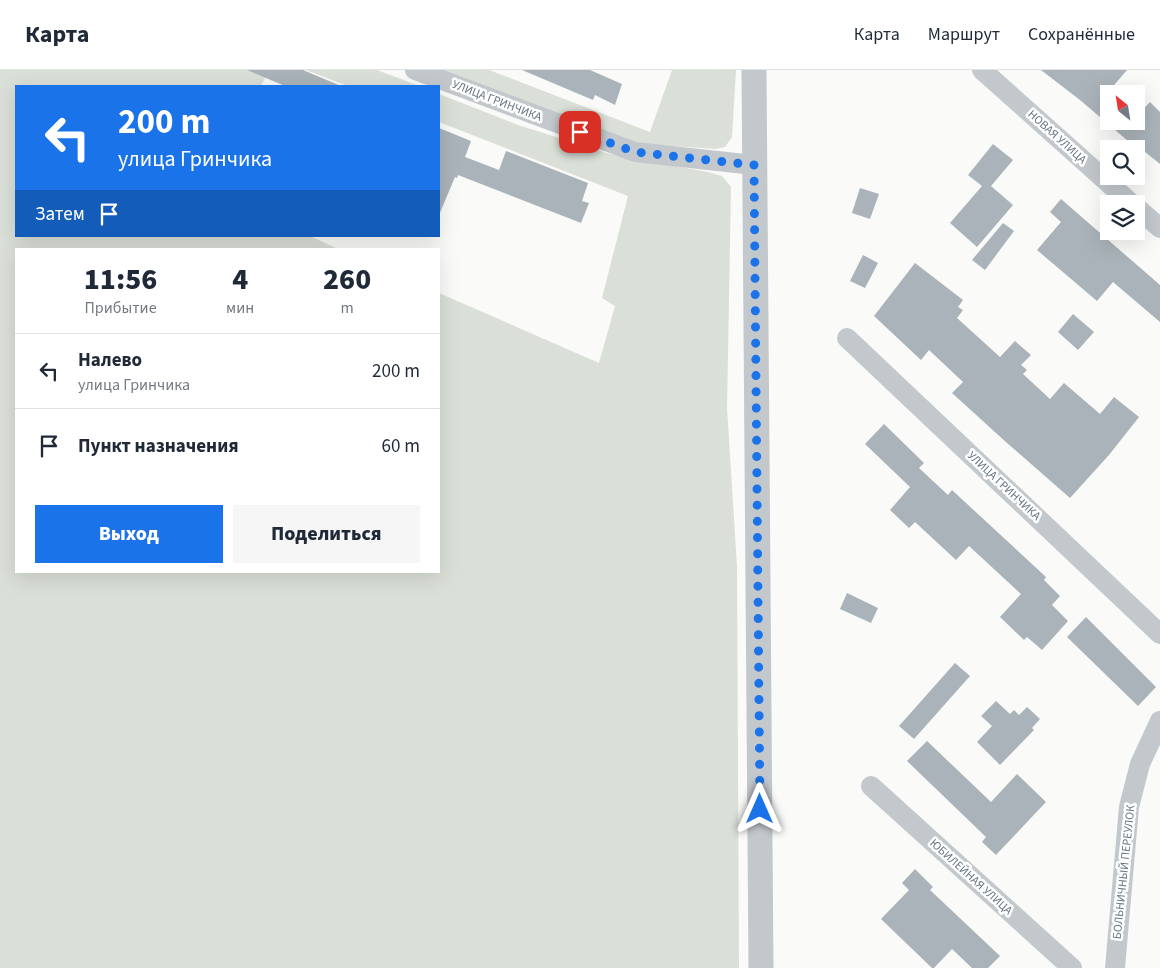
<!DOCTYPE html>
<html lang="ru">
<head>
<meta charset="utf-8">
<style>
  :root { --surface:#fff; --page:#f6f6f7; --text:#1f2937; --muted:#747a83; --line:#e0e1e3; --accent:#1a73e8 }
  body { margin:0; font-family:"Source Sans 3",sans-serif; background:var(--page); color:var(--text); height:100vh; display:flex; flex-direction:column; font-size:19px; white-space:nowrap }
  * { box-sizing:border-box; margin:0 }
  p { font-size:16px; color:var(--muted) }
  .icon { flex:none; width:28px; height:28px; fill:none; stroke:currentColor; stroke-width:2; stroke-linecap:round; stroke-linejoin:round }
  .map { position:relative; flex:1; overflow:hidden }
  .details { position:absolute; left:15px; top:178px; width:425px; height:325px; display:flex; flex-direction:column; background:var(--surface); border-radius:0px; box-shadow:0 5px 20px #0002 }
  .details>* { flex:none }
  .top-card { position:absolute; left:15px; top:15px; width:425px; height:152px; border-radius:0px; box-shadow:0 5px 20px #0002; background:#1a73e8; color:#fff; overflow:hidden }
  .needle { width:32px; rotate:330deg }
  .buttons { position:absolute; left:1100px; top:15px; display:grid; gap:10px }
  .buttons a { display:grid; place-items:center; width:45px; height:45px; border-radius:0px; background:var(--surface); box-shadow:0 5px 20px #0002; font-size:25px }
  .pin { position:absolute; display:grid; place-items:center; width:42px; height:42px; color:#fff; margin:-21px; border-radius:10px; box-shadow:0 2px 8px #0006 }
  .me { position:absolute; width:55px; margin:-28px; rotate:0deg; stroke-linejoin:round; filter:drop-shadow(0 0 4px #0008) }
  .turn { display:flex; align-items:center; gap:18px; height:105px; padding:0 20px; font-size:22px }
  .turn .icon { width:65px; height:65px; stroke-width:2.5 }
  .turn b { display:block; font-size:35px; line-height:42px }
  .then { display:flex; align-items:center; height:48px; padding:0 20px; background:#0003; gap:10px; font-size:19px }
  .eta { display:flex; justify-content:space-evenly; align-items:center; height:85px; text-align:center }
  .eta b { font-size:30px; font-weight:800; line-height:35px }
  .primary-button { display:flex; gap:10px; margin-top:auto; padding:10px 20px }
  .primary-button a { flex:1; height:58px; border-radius:0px; background:var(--accent); color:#fff; font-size:20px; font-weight:800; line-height:58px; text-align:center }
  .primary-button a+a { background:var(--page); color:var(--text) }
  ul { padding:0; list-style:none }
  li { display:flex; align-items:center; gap:15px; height:75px; padding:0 20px; border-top:1px solid var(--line) }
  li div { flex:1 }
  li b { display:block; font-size:19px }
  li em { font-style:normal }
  header { display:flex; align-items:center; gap:30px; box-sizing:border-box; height:70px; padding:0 25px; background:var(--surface); border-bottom:1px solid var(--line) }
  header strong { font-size:24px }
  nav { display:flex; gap:28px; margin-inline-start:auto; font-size:18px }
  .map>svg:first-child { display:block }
  .green { fill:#dadfd7 }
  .building { fill:#aab3b9 }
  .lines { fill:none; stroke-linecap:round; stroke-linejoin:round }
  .minor { stroke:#c3c8cc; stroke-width:20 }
  .tertiary { stroke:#c3c8cc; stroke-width:25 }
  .route { stroke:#1a73e8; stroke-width:9; stroke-dasharray:0 16.2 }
  .labels { text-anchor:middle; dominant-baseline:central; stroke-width:5; stroke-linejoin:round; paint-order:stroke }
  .street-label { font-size:12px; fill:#657683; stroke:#fff }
</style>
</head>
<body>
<header>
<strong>Карта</strong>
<nav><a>Карта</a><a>Маршрут</a><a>Сохранённые</a></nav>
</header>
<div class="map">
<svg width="1160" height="898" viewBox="0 0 1160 898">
  <rect width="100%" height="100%" fill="#fafaf8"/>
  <!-- green -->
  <g class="green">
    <path d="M0,0h269l-8,16h-245v150h294l28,13h-322v322h423v-278l160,70 16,-57 -13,-8 26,-102 -189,-74v-28l79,31 92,29 98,18 14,4 9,11 -4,221 10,159 2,401h-739z"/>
    <path d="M306,0h71l42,16h-71z"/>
    <path d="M425,0h64l161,62 22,-62h64l-4,67 -7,10 -9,2 -87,-6z"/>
  </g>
  <!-- building -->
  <g class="building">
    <path d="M247,0h56l38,16h-56z"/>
    <path d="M522,0h68l32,14 -7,21 -20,-10 -2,5z"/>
    <path d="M1041,0h86l-18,21v30h27v-4l14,-15 10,10v52l-16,-13 -2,2 -62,-53z"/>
    <path d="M439,58l32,13 -6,16 34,13 7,-19 82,32 -6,18 7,2 -8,20 -123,-48 -1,3 -2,-1 -16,38z"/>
    <path d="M993,74l20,16 -22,26 22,19 -36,42 -27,-24 32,-37 -14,-11z"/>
    <path d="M860,118l19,6 -9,25 -18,-6z"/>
    <path d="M1061,129l99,86v37l-47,-40 -16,19 -60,-51 24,-28 -11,-10z"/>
    <path d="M1003,153l11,8 -29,39 -13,-10z"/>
    <path d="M863,185l15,8 -13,25 -15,-7z"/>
    <path d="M915,193l48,37 -5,7 5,3 -6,8 43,39 15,-16 16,14 -10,10 6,5 -4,4 27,25 14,-16 36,31 14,-17 25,20 -30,38 -39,43 -63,-55 -55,-50 11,-11 -34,-32 -8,10 -47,-44z"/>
    <path d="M1073,244l21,18 -16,18 -20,-18z"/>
    <path d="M884,354l40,39 -5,5 29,27 4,-5 94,87 -2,3 16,16 -8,9 16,16 -26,29 -15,-13 -3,3 -24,-23 21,-23 -52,-48 -13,14 -41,-38 -6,6 -19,-18 20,-23 -45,-43z"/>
    <path d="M847,523l31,15 -7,15 -31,-14z"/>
    <path d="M1086,547l70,70 -18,19 -71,-69z"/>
    <path d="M955,593l15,13 -56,63 -15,-13z"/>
    <path d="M996,631l14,13 4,-4 5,5 8,-8 13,12 -8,9 2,2 -34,35 -23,-23 15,-16 -11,-10z"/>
    <path d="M927,671l64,61 26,-28 29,28 -50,53 -14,-13 4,-5 -79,-76z"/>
    <path d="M915,799l18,18 -3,3 70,66 -12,12h-16l-20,-19 -18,19h-2l-51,-49 28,-29 -7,-7z"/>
  </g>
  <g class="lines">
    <!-- minor -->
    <g class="minor">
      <path d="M415,0l220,82 119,13"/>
      <path d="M982,0l150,134"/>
      <path d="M1136,137l24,21"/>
      <path d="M847,268l313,296"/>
      <path d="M871,716l201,182"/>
      <path d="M1115,898l14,-161 11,-43 20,-43"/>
    </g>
    <!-- tertiary -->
    <path class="tertiary" d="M754,0l7,898"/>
  </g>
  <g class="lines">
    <!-- route -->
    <path class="route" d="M580,62l55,20 119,13 6,644"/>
  </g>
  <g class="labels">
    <!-- street labels -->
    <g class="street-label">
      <text transform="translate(497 31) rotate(21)">УЛИЦА ГРИНЧИКА</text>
      <text transform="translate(1057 67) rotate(42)">НОВАЯ УЛИЦА</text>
      <text transform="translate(1004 416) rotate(43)">УЛИЦА ГРИНЧИКА</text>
      <text transform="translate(1124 802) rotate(-84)">БОЛЬНИЧНЫЙ ПЕРЕУЛОК</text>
      <text transform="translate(971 807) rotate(42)">ЮБИЛЕЙНАЯ УЛИЦА</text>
    </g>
  </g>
</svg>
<div class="buttons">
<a><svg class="needle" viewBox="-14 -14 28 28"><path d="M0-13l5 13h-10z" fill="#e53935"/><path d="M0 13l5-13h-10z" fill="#747a83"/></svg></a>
<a><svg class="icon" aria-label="search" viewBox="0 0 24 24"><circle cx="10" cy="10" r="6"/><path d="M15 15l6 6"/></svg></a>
<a><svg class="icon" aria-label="layers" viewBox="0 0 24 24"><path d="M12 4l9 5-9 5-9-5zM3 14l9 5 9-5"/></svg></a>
</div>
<div class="pin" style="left:580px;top:62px;background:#d93025"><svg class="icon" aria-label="arrive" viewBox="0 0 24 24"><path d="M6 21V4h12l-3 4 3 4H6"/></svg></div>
<svg class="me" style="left:760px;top:739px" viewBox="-20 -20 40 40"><path d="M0-17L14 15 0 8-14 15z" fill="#1a73e8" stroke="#fff" stroke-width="4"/></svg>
<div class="top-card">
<div class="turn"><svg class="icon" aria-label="left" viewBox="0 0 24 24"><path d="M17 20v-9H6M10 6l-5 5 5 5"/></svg><div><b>200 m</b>улица Гринчика</div></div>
<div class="then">Затем<svg class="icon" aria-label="arrive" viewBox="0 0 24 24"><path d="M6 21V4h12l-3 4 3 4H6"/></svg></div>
</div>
<section class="details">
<div class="eta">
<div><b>11:56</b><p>Прибытие</p></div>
<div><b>4</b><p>мин</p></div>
<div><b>260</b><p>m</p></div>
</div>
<ul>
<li><svg class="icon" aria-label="left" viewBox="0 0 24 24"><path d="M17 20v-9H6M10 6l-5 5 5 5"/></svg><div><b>Налево</b><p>улица Гринчика</p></div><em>200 m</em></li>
<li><svg class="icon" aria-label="arrive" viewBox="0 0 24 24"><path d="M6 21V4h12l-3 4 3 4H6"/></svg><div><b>Пункт назначения</b></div><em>60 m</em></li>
</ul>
<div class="primary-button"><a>Выход</a><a>Поделиться</a></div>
</section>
</div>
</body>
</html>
